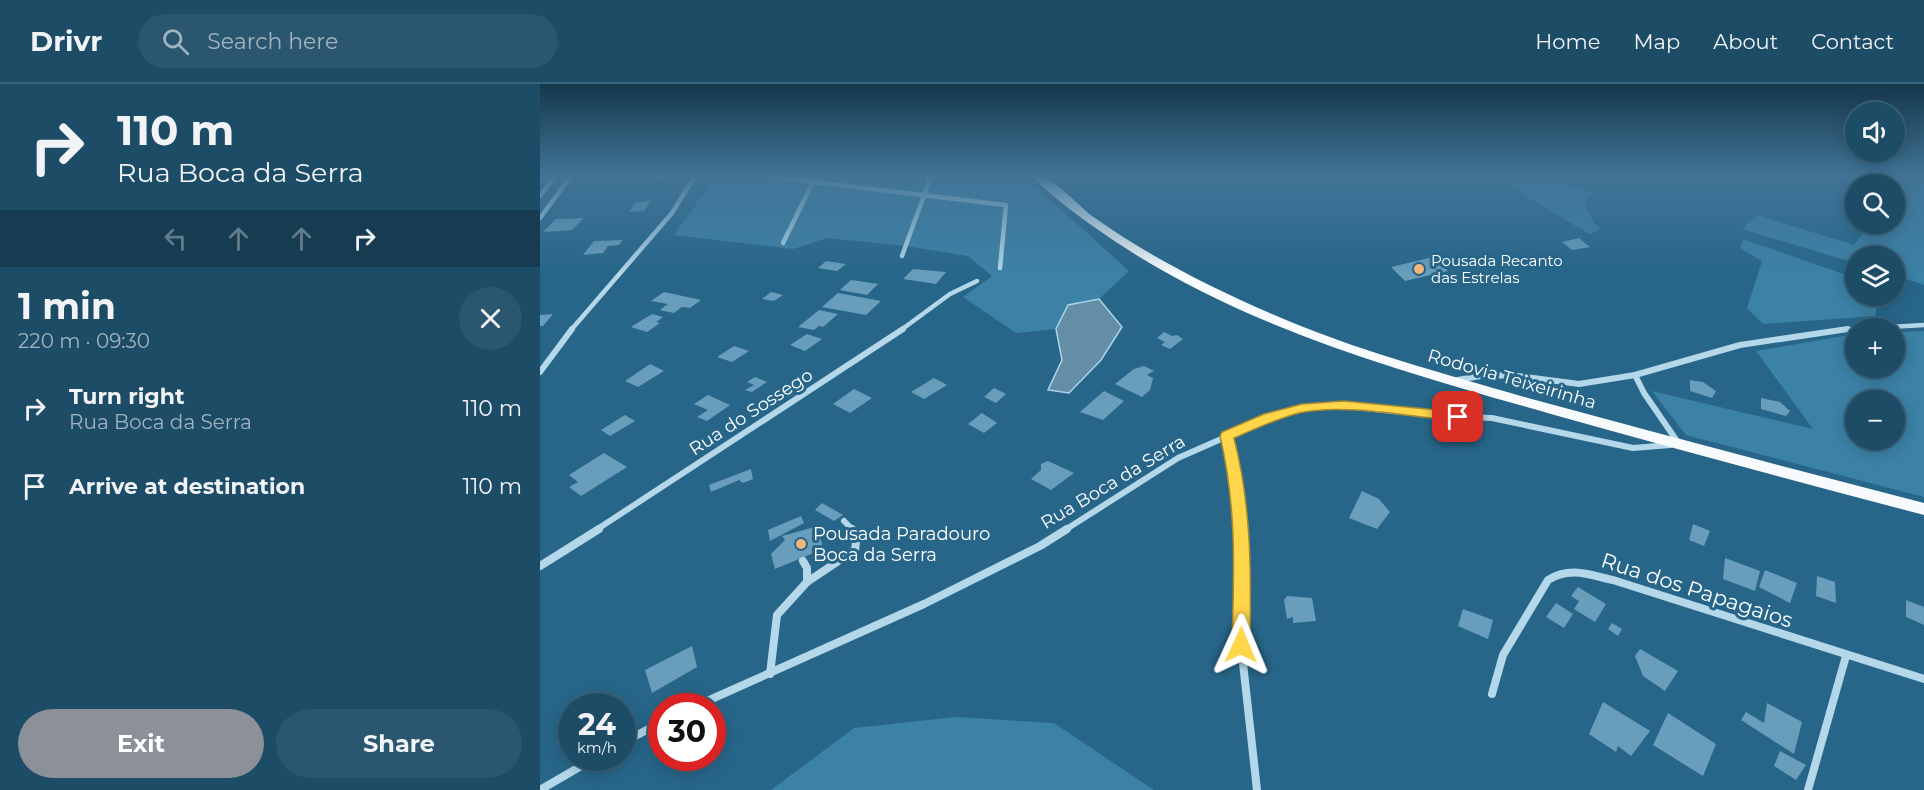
<!DOCTYPE html>
<html lang="en">
<head>
<meta charset="utf-8">
<style>
  :root { --surface:#1d4c67; --page:#2a5670; --text:#f1f3f6; --muted:#a0b4c0; --line:#3b637b; --accent:#8c9099 }
  body { margin:0; font-family:Montserrat,sans-serif; background:var(--page); color:var(--text); height:100vh; display:flex; flex-direction:column; font-size:22px; white-space:nowrap }
  * { box-sizing:border-box; margin:0 }
  p { font-size:20px; color:var(--muted) }
  .icon { flex:none; width:33px; height:33px; fill:none; stroke:currentColor; stroke-width:2; stroke-linecap:round; stroke-linejoin:round }
  .map { position:relative; flex:1; overflow:hidden }
  .panel { display:flex; flex-direction:column; background:var(--surface); width:540px }
  .panel>* { flex:none }
  .banner { background:#1d4c67; color:var(--text); overflow:hidden }
  .controls { position:absolute; left:1305px; top:18px; display:grid; gap:12px }
  .controls a { display:grid; place-items:center; width:60px; height:60px; border-radius:50%; background:var(--surface); box-shadow:0 3px 15px #0003,0 0 0 2px var(--line); font-size:30px }
  .speed { position:absolute; left:18px; top:609px; display:flex; gap:12px; font-size:30px; font-weight:700; text-align:center }
  .speed>* { display:grid; place-content:center; width:78px; height:78px; border-radius:50%; background:var(--surface); box-shadow:0 3px 15px #0003,0 0 0 2px var(--line); line-height:1 }
  .speed small { font-size:15px; font-weight:400 }
  .speed .limit { border:9px solid #d22; background:#fff; color:#111 }
  .pin { position:absolute; display:grid; place-items:center; width:51px; height:51px; color:#fff; margin:-26px; border-radius:12px; box-shadow:0 3px 9px #0006 }
  .me { position:absolute; width:66px; margin:-33px; rotate:1deg; stroke-linejoin:round; filter:drop-shadow(0 0 4px #0008) }
  .turn { display:flex; align-items:center; gap:21px; height:126px; padding:0 18px; font-size:27px }
  .turn .icon { width:78px; height:78px; stroke-width:2.5 }
  .turn b { display:block; font-size:42px; line-height:51px }
  .lanes { display:flex; align-items:center; height:57px; padding:0 18px; background:#0003; justify-content:center; gap:30px; direction:ltr }
  .lanes .off { opacity:.35 }
  .round { display:grid; place-items:center; flex:none; width:63px; height:63px; border-radius:32px; background:var(--page) }
  .headline { display:flex; align-items:center; justify-content:space-between; height:102px; padding:0 18px }
  h1 { font-size:36px; font-weight:700; line-height:45px }
  .action { display:flex; gap:12px; margin-top:auto; padding:12px 18px }
  .action a { flex:1; height:69px; border-radius:36px; background:var(--accent); color:#fff; font-size:24px; font-weight:700; line-height:69px; text-align:center }
  .action a+a { background:var(--page); color:var(--text) }
  ul { padding:0; list-style:none }
  li { display:flex; align-items:center; gap:18px; height:78px; padding:0 18px }
  li div { flex:1 }
  li b { display:block; font-size:22px }
  li em { font-style:normal }
  header { display:flex; align-items:center; gap:36px; box-sizing:border-box; height:84px; padding:0 30px; background:var(--surface); border-bottom:2px solid var(--line) }
  header strong { font-size:28px }
  nav { display:flex; gap:33px; margin-inline-start:auto; font-size:21px }
  .search { width:420px; height:54px; background:var(--page); display:flex; align-items:center; gap:15px; box-sizing:border-box; padding:0 21px; border-radius:33px; color:var(--muted); font-size:22px }
  main { display:flex; flex:1; min-height:0 }
  .map>svg:first-child { display:block }
  .green { fill:#3c81a6; fill-rule:evenodd }
  .water { fill:#648ea5; stroke:#a9d4e9; stroke-width:1.5 }
  .building { fill:#689ebb }
  .lines { fill:none; stroke-linecap:round; stroke-linejoin:round }
  .street-far2 { stroke:#b4d7e9; stroke-width:4.5 }
  .street-far1 { stroke:#b4d7e9; stroke-width:6 }
  .street { stroke:#b4d7e9; stroke-width:8 }
  .primary { fill:#f7fbfe; fill-rule:evenodd }
  .route { fill:#ffd54a; stroke:#a68a30; stroke-width:1.5 }
  .poi-dot { fill:#f1b67a; stroke:#276689; stroke-width:2 }
  .labels { text-anchor:middle; dominant-baseline:central; stroke-width:6; stroke-linejoin:round; paint-order:stroke }
  .far-poi-label { font-size:15px; fill:#fff; stroke:#276689; text-anchor:start }
  .street-label { font-size:18px; fill:#fff; stroke:#276689 }
  .poi-label { font-size:18px; fill:#fff; stroke:#276689; text-anchor:start }
  .near-street-label { font-size:21px; fill:#fff; stroke:#276689 }
</style>
</head>
<body>
<header>
<strong>Drivr</strong>
<div class="search"><svg class="icon" aria-label="search" viewBox="0 0 24 24"><circle cx="10" cy="10" r="6"/><path d="M15 15l6 6"/></svg>Search here</div>
<nav><a>Home</a><a>Map</a><a>About</a><a>Contact</a></nav>
</header>
<main>
<section class="panel">
<div class="banner">
<div class="turn"><svg class="icon" aria-label="right" viewBox="0 0 24 24"><path d="M7 20v-9h11M14 6l5 5-5 5"/></svg><div><b>110 m</b>Rua Boca da Serra</div></div>
<div class="lanes"><svg class="icon off" aria-label="left" viewBox="0 0 24 24"><path d="M17 20v-9H6M10 6l-5 5 5 5"/></svg><svg class="icon off" aria-label="ahead" viewBox="0 0 24 24"><path d="M12 20V5M6 11l6-6 6 6"/></svg><svg class="icon off" aria-label="ahead" viewBox="0 0 24 24"><path d="M12 20V5M6 11l6-6 6 6"/></svg><svg class="icon" aria-label="right" viewBox="0 0 24 24"><path d="M7 20v-9h11M14 6l5 5-5 5"/></svg></div>
</div>
<div class="headline"><div><h1>1 min</h1><p>220 m · 09:30</p></div><a class="round"><svg class="icon" aria-label="close" viewBox="0 0 24 24"><path d="M6 6l12 12M18 6L6 18"/></svg></a></div>
<ul>
<li><svg class="icon" aria-label="right" viewBox="0 0 24 24"><path d="M7 20v-9h11M14 6l5 5-5 5"/></svg><div><b>Turn right</b><p>Rua Boca da Serra</p></div><em>110 m</em></li>
<li><svg class="icon" aria-label="arrive" viewBox="0 0 24 24"><path d="M6 21V4h12l-3 4 3 4H6"/></svg><div><b>Arrive at destination</b></div><em>110 m</em></li>
</ul>
<div class="action"><a>Exit</a><a>Share</a></div>
</section>
<div class="map">
<svg width="1384" height="706" viewBox="0 0 1384 706">
  <rect width="100%" height="100%" fill="#276689"/>
  <!-- green -->
  <g class="green">
    <path d="M222,92h262l105,95 -30,28 -31,6 -12,24 -40,4 -53,-36 29,-21 -24,-20 -62,-10 -79,-8 -34,11 -119,-14 40,-56h29z"/>
    <path d="M953,92h49l52,17 -10,10 10,20 7,6 -12,5z"/>
    <path d="M1352,92h32v109l-29,-10 -1,-19h-38l-1,7 -113,-34 15,-14 97,30 16,-21h24l1,-33 7,-11z"/>
    <path d="M1203,155l112,39 1,18h24l-5,20 -112,8 -16,-16 15,-47 -22,-13z"/>
    <path d="M1384,247v166l-238,-62 -34,-44 161,38 -57,-78 99,-17 1,34h38l1,-36zM1316,316h38v40h-38z"/>
    <path d="M415,633l99,6 100,67h-383l83,-62z"/>
  </g>
  <!-- water -->
  <path class="water" d="M559,215l23,28 -21,33 -32,33 -21,-3 14,-30 -6,-31 12,-24z"/>
  <!-- building -->
  <g class="building">
    <path d="M114,92h15l-3,5 -17,1z"/>
    <path d="M111,117l-7,10 -15,1 7,-10z"/>
    <path d="M44,134l-12,12 -29,2 13,-13z"/>
    <path d="M1039,154l11,9 -18,3 -10,-8z"/>
    <path d="M83,156l-4,5 -11,1 -5,7 -20,2 11,-14z"/>
    <path d="M893,173l15,14 -43,10 -14,-14z"/>
    <path d="M286,177l20,3 -9,7 -19,-3z"/>
    <path d="M373,185l33,3 -10,12 -33,-5z"/>
    <path d="M311,196l27,4 -11,11 -27,-5z"/>
    <path d="M124,208l37,8 -11,8 -8,-1 -8,6 -14,-3 8,-6 -17,-3z"/>
    <path d="M231,208l12,3 -9,6 -12,-2z"/>
    <path d="M298,209l43,8 -15,14 -44,-8z"/>
    <path d="M279,226l19,4 -15,13 -4,-1 -5,4 -16,-3z"/>
    <path d="M13,230l-10,12h-3v-11z"/>
    <path d="M112,230l11,3 -7,5 4,1 -13,9 -16,-5z"/>
    <path d="M624,248l8,4 5,-1 6,4 -13,10 -9,-4 4,-3 -8,-4z"/>
    <path d="M267,250l15,5 -17,12 -15,-6z"/>
    <path d="M194,262l15,5 -17,11 -15,-5z"/>
    <path d="M110,280l14,7 -26,16 -13,-6z"/>
    <path d="M604,282l10,5 -7,4 6,3 -3,12 -8,7 -27,-13 19,-15z"/>
    <path d="M215,293l12,5 -15,10 -7,-2 9,-5 -7,-3z"/>
    <path d="M394,294l13,7 -23,14 -13,-7z"/>
    <path d="M1150,296l13,2 13,9 -4,7 -22,-7z"/>
    <path d="M454,304l12,6 -10,9 -12,-6z"/>
    <path d="M314,305l18,9 -22,15 -17,-9z"/>
    <path d="M564,307l20,10 -21,19 -23,-8z"/>
    <path d="M168,311l22,10 -23,16 -10,-4 11,-7 -14,-6z"/>
    <path d="M1221,314l19,4 10,9 -4,5 -25,-7z"/>
    <path d="M442,329l15,10 -13,10 -16,-9z"/>
    <path d="M85,331l10,6 -25,15 -9,-6z"/>
    <path d="M64,369l23,14 -46,29 -12,-9 9,-5 -9,-7z"/>
    <path d="M508,377l26,12 -23,17 -20,-11 10,-9v-6z"/>
    <path d="M211,385l2,10 -10,4 -4,-3 -28,12 -2,-7z"/>
    <path d="M822,407l17,8 11,13 -13,17 -28,-11z"/>
    <path d="M282,419l21,12 -9,6 -19,-11z"/>
    <path d="M261,432l3,7 -34,18 -2,-11z"/>
    <path d="M1153,440l17,7 -6,15 -15,-6z"/>
    <path d="M278,442l5,23 -48,20 -4,-15 14,-14 -3,-4z"/>
    <path d="M1185,474l35,13 -5,20 -32,-12z"/>
    <path d="M1225,486l32,13 -7,20 -31,-16z"/>
    <path d="M1277,492l18,6 1,21 -20,-7z"/>
    <path d="M1038,503l28,17 -11,18 -21,-13 5,-8 -8,-5z"/>
    <path d="M747,512l25,2 4,23 -23,2v-6l-6,2 -3,-19z"/>
    <path d="M1366,516l18,7v18l-18,-8z"/>
    <path d="M1016,519l17,11 -9,14 -18,-11z"/>
    <path d="M923,525l30,11 -5,19 -30,-13z"/>
    <path d="M1072,539l10,6 -4,7 -10,-7z"/>
    <path d="M152,562l5,21 -45,26 -7,-23z"/>
    <path d="M1100,565l38,22 -13,20 -22,-15 -8,-20z"/>
    <path d="M1063,618l47,29 -19,25 -13,-10 -2,6 -27,-18z"/>
    <path d="M1227,619l35,19 -8,32 -53,-34 5,-8 18,11z"/>
    <path d="M1128,629l48,31 -13,32 -50,-31z"/>
    <path d="M1240,667l26,14 -10,15 -22,-14z"/>
  </g>
  <g class="lines">
    <!-- street-far2 -->
    <g class="street-far2">
      <path d="M223,92l243,29 -6,63"/>
      <path d="M0,112l15,-20"/>
      <path d="M0,134l31,-42"/>
      <path d="M243,159l33,-67"/>
      <path d="M362,172l29,-80"/>
      <path d="M31,246l101,-117 23,-37"/>
      <path d="M361,246l49,-36 27,-13"/>
      <path d="M1298,246l86,-5"/>
    </g>
    <!-- street-far1 -->
    <g class="street-far1">
      <path d="M0,288l32,-43"/>
      <path d="M1095,291l9,18 35,51"/>
      <path d="M912,297l34,-6 32,1 61,8 56,-9 105,-30 108,-16"/>
      <path d="M686,352l10,37 6,57"/>
      <path d="M304,437l9,9"/>
      <path d="M56,446l307,-201"/>
      <path d="M525,446l113,-72 91,-40 33,-10 42,-2 97,10 51,2 141,30 37,-3"/>
    </g>
    <!-- street -->
    <g class="street">
      <path d="M701,445v116l16,145"/>
      <path d="M0,482l59,-37"/>
      <path d="M267,498l48,-32 2,-16 -5,-5"/>
      <path d="M230,590l7,-59 30,-33v-14l-4,-7"/>
      <path d="M952,610l11,-39 45,-75c22,-14 42,-5 65,0l311,99"/>
      <path d="M156,622l228,-102 116,-58 27,-17"/>
      <path d="M82,659l40,-21"/>
      <path d="M0,706l55,-32"/>
      <path d="M1268,706l38,-134"/>
    </g>
    <!-- primary -->
    <path class="primary" d="M492,92c24,0 44,29 63,42 55,39 115,69 177,96 82,36 170,59 256,84 132,36 264,71 396,105v12c-125,-33 -249,-66 -373,-101 -150,-43 -304,-85 -435,-172 -29,-20 -59,-40 -84,-66z"/>
  </g>
  <!-- sky -->
  <linearGradient id="sky" x2="0" y2="1"><stop stop-color="#15384b"/><stop offset="0.48" stop-color="#417497"/><stop offset="1" stop-color="#417497" stop-opacity="0"/></linearGradient>
  <rect width="1384" height="191" fill="url(#sky)"/>
  <!-- route -->
  <path class="route" d="M804,317l114,11 6,5 -6,4c-47,-4 -114,-18 -159,-8 -23,6 -44,16 -65,25 18,70 17,136 16,207l-3,6 -6,2 -6,-2 -3,-6c2,-73 5,-137 -12,-209l2,-4 42,-18 38,-10z"/>
  <!-- markers -->
  <g class="poi-dot">
    <circle cx="879" cy="185" r="6"/>
    <circle cx="261" cy="460" r="6"/>
  </g>
  <g class="labels">
    <!-- far-poi labels -->
    <g class="far-poi-label">
      <text x="891" y="176">Pousada Recanto<tspan x="891" dy="17">das Estrelas</tspan></text>
    </g>
    <!-- street labels -->
    <g class="street-label">
      <text transform="translate(972 295) rotate(16)">Rodovia Teixeirinha</text>
      <text transform="translate(211 328) rotate(-33)">Rua do Sossego</text>
      <text transform="translate(573 398) rotate(-31)">Rua Boca da Serra</text>
    </g>
    <!-- poi labels -->
    <g class="poi-label">
      <text x="273" y="450">Pousada Paradouro<tspan x="273" dy="21">Boca da Serra</tspan></text>
    </g>
    <!-- near-street labels -->
    <g class="near-street-label">
      <text transform="translate(1157 506) rotate(18)">Rua dos Papagaios</text>
    </g>
  </g>
</svg>
<div class="controls">
<a><svg class="icon" aria-label="sound" viewBox="0 0 24 24"><path d="M4 9h4l5-4v14l-5-4H4zM17 9q2 3 0 6"/></svg></a>
<a><svg class="icon" aria-label="search" viewBox="0 0 24 24"><circle cx="10" cy="10" r="6"/><path d="M15 15l6 6"/></svg></a>
<a><svg class="icon" aria-label="layers" viewBox="0 0 24 24"><path d="M12 4l9 5-9 5-9-5zM3 14l9 5 9-5"/></svg></a>
<a>+</a>
<a>−</a>
</div>
<div class="speed"><div>24<small>km/h</small></div><div class="limit">30</div></div>
<div class="pin" style="left:918px;top:333px;background:#d93025"><svg class="icon" aria-label="arrive" viewBox="0 0 24 24"><path d="M6 21V4h12l-3 4 3 4H6"/></svg></div>
<svg class="me" style="left:701px;top:561px" viewBox="-20 -20 40 40"><path d="M0-17L14 15 0 8-14 15z" fill="#ffd54a" stroke="#fff" stroke-width="4"/></svg>
</div>
</main>
</body>
</html>
